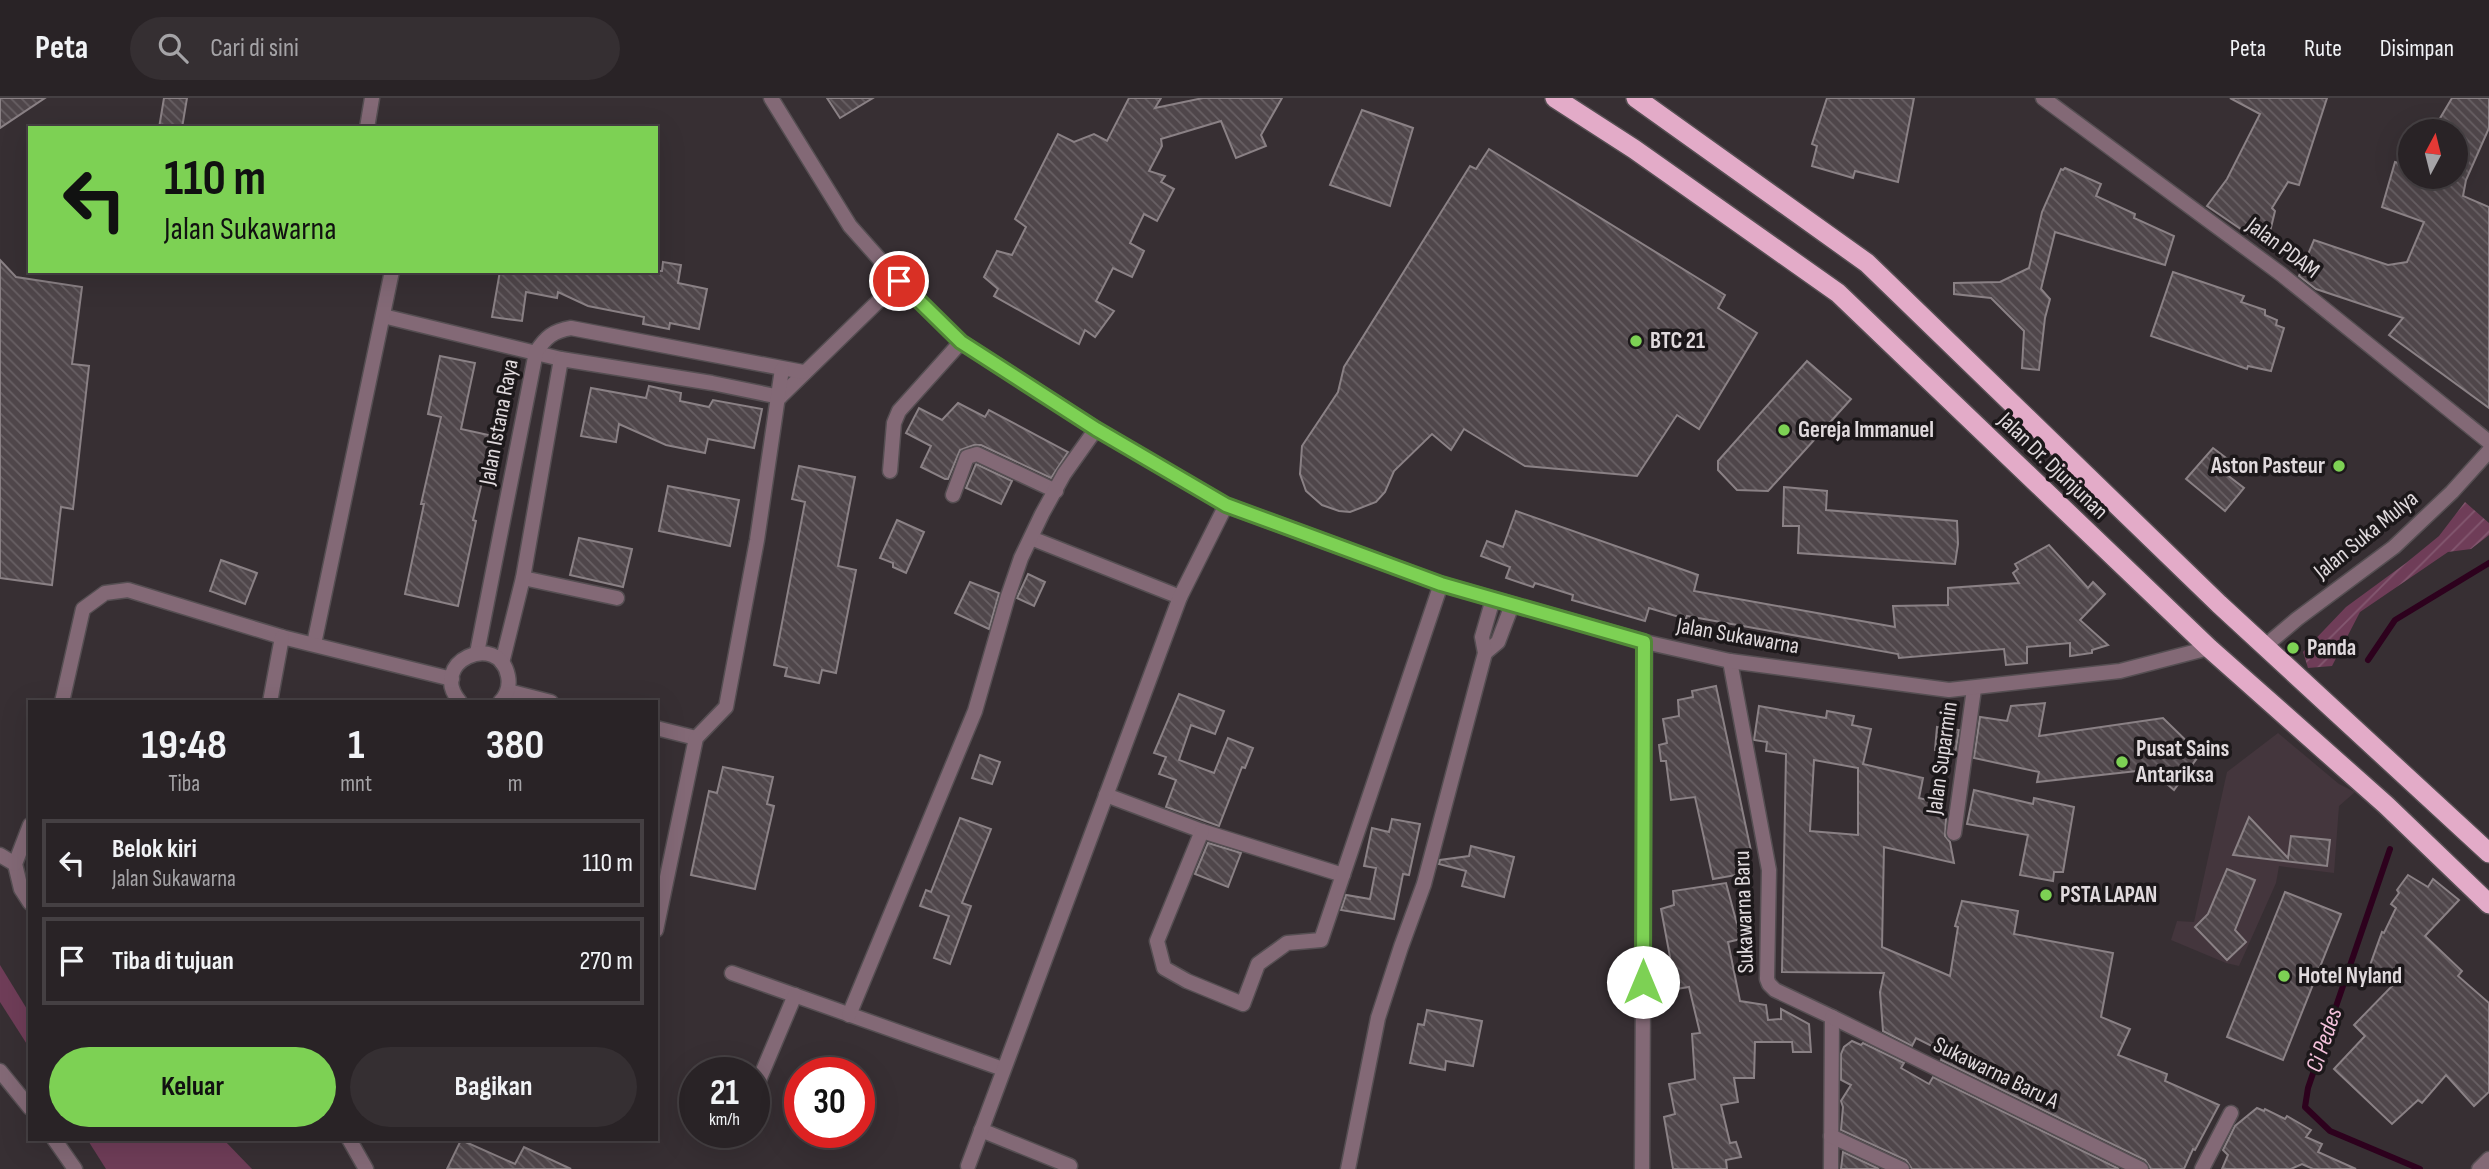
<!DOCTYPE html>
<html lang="id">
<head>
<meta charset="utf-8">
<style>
  :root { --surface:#292326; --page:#352f32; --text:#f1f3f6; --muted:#a5a4a7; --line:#454043; --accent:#7dd154 }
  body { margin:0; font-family:"Sofia Sans Condensed",sans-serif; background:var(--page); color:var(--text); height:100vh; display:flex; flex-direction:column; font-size:26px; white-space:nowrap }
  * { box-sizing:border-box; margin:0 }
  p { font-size:23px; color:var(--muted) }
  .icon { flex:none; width:38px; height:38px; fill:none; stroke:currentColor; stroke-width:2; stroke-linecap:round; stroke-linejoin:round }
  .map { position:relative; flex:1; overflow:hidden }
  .sheet { position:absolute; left:28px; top:602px; width:630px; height:441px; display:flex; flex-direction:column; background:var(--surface); border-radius:0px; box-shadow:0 7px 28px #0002,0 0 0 2px var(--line) }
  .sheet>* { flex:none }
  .guide { position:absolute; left:28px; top:28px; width:630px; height:147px; border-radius:0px; box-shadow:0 7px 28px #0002,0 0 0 2px var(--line); background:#7dd154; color:#111; overflow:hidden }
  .needle { width:46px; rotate:7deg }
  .buttons { position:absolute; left:2398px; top:21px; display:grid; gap:14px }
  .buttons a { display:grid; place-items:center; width:70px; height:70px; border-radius:50%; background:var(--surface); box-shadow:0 7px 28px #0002,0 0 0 2px var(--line); font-size:35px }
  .speed { position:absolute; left:679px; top:959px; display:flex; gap:14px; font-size:35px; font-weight:700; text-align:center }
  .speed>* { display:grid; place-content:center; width:91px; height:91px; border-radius:50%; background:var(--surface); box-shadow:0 7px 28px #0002,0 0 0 2px var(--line); line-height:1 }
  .speed small { font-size:18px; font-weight:400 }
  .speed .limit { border:10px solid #d22; background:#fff; color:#111 }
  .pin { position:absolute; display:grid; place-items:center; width:60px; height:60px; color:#fff; margin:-30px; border:4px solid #fff; border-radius:50%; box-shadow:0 2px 7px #0007 }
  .me { position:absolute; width:77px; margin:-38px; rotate:0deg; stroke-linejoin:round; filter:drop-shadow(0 0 5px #0008) }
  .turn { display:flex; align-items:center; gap:24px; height:147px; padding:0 21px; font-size:32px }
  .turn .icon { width:91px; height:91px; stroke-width:2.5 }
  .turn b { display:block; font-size:49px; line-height:60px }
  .eta { display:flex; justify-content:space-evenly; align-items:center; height:119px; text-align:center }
  .eta b { font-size:42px; font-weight:700; line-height:49px }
  .cta { display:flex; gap:14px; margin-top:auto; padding:14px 21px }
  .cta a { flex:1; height:80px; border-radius:42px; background:var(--accent); color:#111; font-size:28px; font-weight:700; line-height:80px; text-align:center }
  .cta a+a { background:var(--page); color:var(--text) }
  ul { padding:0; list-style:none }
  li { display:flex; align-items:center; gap:21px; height:88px; margin:0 14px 10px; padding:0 7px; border:4px solid var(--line); border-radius:0px }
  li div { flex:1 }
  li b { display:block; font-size:26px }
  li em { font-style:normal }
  header { display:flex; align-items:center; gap:42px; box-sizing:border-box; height:98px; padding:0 35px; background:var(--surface); border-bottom:2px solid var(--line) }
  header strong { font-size:33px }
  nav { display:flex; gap:38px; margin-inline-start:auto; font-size:24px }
  .search { width:490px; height:63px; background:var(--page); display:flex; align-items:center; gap:18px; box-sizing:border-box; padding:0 24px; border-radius:38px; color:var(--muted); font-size:26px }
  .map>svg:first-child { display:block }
  .built { fill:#44363d }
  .grass { fill:#6f3d58 }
  .garden { fill:url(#garden-furrows) }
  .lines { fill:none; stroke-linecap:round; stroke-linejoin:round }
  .stream { stroke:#2d011d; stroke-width:6 }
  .building { fill:url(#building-back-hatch); stroke:#8a8185; stroke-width:2; fill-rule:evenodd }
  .minor-casing { stroke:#554e52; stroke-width:17 }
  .tertiary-casing { stroke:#554e52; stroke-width:17 }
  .trunk-casing { stroke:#554e52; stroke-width:22 }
  .minor { stroke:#836976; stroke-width:14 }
  .tertiary { stroke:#836976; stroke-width:14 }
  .trunk { stroke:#e3abc8; stroke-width:19 }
  .route-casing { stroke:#518837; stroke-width:18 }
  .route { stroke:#7dd154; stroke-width:12 }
  .poi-dot { fill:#7dd154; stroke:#1c181a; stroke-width:2.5 }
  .labels { text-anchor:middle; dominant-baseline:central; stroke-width:7; stroke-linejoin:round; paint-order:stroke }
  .street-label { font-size:23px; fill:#e0dadd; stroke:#1c181a }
  .poi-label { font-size:23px; font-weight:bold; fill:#e0dadd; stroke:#1c181a; text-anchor:start }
  .water-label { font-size:24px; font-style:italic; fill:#f5c2dc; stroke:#1c181a }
</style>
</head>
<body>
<header>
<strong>Peta</strong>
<div class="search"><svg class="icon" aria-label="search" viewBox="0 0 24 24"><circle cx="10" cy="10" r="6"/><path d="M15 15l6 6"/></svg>Cari di sini</div>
<nav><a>Peta</a><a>Rute</a><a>Disimpan</a></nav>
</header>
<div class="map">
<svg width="2489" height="1071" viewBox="0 0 2489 1071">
  <defs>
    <pattern id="garden-furrows" width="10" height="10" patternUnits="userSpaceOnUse" patternTransform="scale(1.75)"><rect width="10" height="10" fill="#6f3d58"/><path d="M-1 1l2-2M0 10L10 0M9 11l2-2" fill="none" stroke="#835870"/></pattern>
    <pattern id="building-back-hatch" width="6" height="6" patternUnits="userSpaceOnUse" patternTransform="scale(1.75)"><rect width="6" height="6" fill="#4f464a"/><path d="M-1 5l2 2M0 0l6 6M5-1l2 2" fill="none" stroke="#686064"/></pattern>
  </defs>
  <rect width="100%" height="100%" fill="#372f33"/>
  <!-- built -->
  <path class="built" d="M2278,635l61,51 16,8 -16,14 -5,67 -55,-7 -3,17 -37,83 -13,-3 -55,-23 6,-19 17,1 33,-150z"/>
  <!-- grass -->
  <g class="grass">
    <path d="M0,867l30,49v35l-30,-47z"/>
    <path d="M87,1041h136l29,30h-146z"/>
  </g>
  <!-- garden -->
  <path class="garden" d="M2465,404l24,21v12l-18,14 -23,3 -88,60 -28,54 -24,2 -5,-16 43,-45 60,-44 33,-27z"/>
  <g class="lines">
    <!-- stream -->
    <g class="stream">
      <path d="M2368,562l27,-40 94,-57"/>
      <path d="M2390,751l-82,239 -3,19 25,24 90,38"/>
    </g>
  </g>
  <!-- building -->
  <g class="building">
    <path d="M0,0h45l-45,30z"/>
    <path d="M164,0h23l-5,30h-23z"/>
    <path d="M827,0h46l-33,20z"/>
    <path d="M1129,0h32l-6,10 48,-10h79l-21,37 5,11 -30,12 -15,-37 -60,18 1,7 -13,25 16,5 -4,6 13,7 -17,32 -13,-7 -14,29 14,8 -12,26 -19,-9 -17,33 18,10 -19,26 -10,-7 -6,14 -85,-48 4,-7 -14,-12 13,-26 15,4 14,-28 -11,-8 43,-85 16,8 20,-8 13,7z"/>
    <path d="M1827,0h87l-16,84 -43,-11 -2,7 -41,-12 5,-20 -5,-2z"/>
    <path d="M2230,0h97l-28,87 -11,-3 -16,26 3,3 -7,29 -15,-11 -5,5 -41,-28 20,-27 33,-65z"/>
    <path d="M2452,0h37v30l-23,52 -3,16 26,11v201l-100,-73 14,-17 -87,-29 -17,-13 15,-36 74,25 19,-3 17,-40 -42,-15 13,-45 15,4v11h45v-47l-16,-10z"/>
    <path d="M1362,12l51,18 -23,78 -60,-21z"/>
    <path d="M1489,51l236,146 -7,13 39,25 -58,96 -22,-14 -40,61 -112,-10 -61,-37 -13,21 -19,-16 -38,37 -9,21 -9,10 -26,10 -11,-1 -17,-6 -16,-14 -6,-17 2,-28 36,-54 6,-25 126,-201 6,3z"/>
    <path d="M2065,70l36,16 -5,12 39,18 -1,4 40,18 -9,29 -110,-33 -14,57 9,10 -5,19 -6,52 -17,-2 2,-37 -33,-33 -37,-4v-11l46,-1 29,-14 13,-56 19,-43 2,1z"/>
    <path d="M0,162l16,17 66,10 -10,77 17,2 -16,143 -12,-2 -9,78 -52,-7z"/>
    <path d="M663,164l18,3 -3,18 29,6 -8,40 -29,-6 -1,6 -26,-5 1,-7 -56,-11 -30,-14 -1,6 -31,-6 -4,29 -30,-4 8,-46h162z"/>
    <path d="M2173,174l71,24 -3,6 24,8v5l12,5 -1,5 8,3 -13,43 -23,-5 -1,3 -96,-33z"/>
    <path d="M440,258l35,7 -14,66 32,7 -20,84 3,1 -18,85 -53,-12 19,-90h-3l20,-87 -13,-3z"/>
    <path d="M1807,263l44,38 -83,92 -31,-1 -19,-20v-9z"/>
    <path d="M649,288l32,7 -1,8 29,6 4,-7 49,9 -8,39 -46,-9 -3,14 -39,-8 -47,-21 -3,18 -35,-6 10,-48 55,10z"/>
    <path d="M958,305l27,14 4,-7 79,42 -17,26 -70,-33h-7l-14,5 -12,29h-3l-24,-12 10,-21 -25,-13 13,-25 23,12z"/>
    <path d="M2213,350l17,13 -8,10 22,17 -19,23 -39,-32z"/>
    <path d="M976,366l36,17 -11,23 -35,-16z"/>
    <path d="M799,368l56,11 -17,89 18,4 -20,103 -14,-3 -3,13 -34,-7 2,-8 -13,-3 31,-163 -13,-3z"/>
    <path d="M668,388l71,14 -9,46 -71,-15z"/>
    <path d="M1784,389l43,4 -1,19 131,11 1,23 -3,20 -157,-11 1,-27h-16z"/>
    <path d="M1516,413l182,64 -4,16 201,36 -2,-21 55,-1v-17l71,-5 -6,-10 5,-4 -3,-5 34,-19 39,43 5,-6 12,12 -25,26 28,25 -16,5v3l-22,3v-13l-43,4v16l-21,2 -2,-16 -105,9 -1,-4 -211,-38 -1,3 -37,-11 -4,13 -73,-21 1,-5 -38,-12 -2,4 -27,-9 4,-11 -29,-11 6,-15 16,6z"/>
    <path d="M897,422l27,12 -18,41 -13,-6v-4l-13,-5z"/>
    <path d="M579,440l53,11 -9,38 -53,-12z"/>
    <path d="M221,462l36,13 -12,31 -35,-13z"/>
    <path d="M1028,476l17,8 -11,24 -17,-8z"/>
    <path d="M970,484l29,11 -10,36 -34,-16z"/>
    <path d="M1716,588l35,165 -7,2 1,10 -4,1 1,10 -29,5 -18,-82 -24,3 -5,-39h-5l-2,-16 8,-2 -4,-24 16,-3 -1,-16 15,-3 -1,-6z"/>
    <path d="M1179,596l45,17 -9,23 -24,-9 -12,35 35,13 14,-35 25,10 -8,20 -3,-1 -23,59 -53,-19 10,-27 -17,-6 7,-17 -12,-4z"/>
    <path d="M2045,605l-6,33 124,-18 37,36 -26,36 -20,-17 -8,-3 -109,12 2,-10 -65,-14 6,-41 27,4 4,-15z"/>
    <path d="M1759,608l67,12 1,-7 27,5 -2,9 19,4 -8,35 60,14 -4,20 24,6 3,15 -1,17 5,6 4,21 -70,-16 -2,100 68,29 8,-49 -3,-1 7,-25 56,10 -4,23 99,19 -12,64 29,12 -12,26 49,19 -2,7 54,24 -24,45 -2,-1 -9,20h-33l-6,-9 -204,-100 3,-8 -28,-14 -4,8 -29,-15 -3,-39 4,-19 -102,-1 4,-218 -20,-3 1,-9 -13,-2zM1814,662l44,8v67l-48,-4z"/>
    <path d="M1937,629l22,3 -4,24 -20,-4z"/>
    <path d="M980,657l20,7 -8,22 -20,-6z"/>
    <path d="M723,669l50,10 -6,27 7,2 -19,83 -64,-14 18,-84 8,2z"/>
    <path d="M1974,692l59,14 1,-6 40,9 -11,65h-9l-1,9 -33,-6 8,-40 -61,-11z"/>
    <path d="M2249,719l39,41 3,-22 39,4 -3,26 -94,-11z"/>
    <path d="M960,720l31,11 -29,74 9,3 -21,58 -16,-6 15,-42 -29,-10 6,-16 5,2z"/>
    <path d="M1392,721l28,5 -11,51 -6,-1 -9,45 -53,-9 5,-15 24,4 6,-31 -12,-2 8,-38 17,4z"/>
    <path d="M1208,745l33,10 -13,34 -33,-13z"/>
    <path d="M1471,748l43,11 -10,40 -42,-11 4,-15 -27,-7 1,-4 29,-4z"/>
    <path d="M2227,771l28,11 -20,50 11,12 -19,18 -32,-33 13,-13z"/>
    <path d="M2408,777l20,12 5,-8 26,21 -34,36 37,35 -4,5 31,27v89l-15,14 -28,-31 -24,28 -4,-3 -26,24 -58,-55 31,-33 -11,-11 43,-44 -29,-10 14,-39 2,1 12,-25 -5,-4 8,-11 -2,-3z"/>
    <path d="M1726,785l15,56 -13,3 12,59 26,4 2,15 13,-1v-10l28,15 2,28h-18l-1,-10h-37l-1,36h-20l4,24 -17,3 9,38 6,-1 5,15 -15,3 1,9h-54l-9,-52 11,-3 -6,-30 26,-5 -3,-45 8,-1 -11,-46 -13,2 -15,-80 13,-4 -1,-14z"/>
    <path d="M2285,794l56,22 -58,146 -56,-23z"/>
    <path d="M1427,912l55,11 -9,45 -27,-5 -1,9 -35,-7 8,-39 6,1z"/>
    <path d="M1852,943l9,4 2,-2 41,20 -3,5 28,16 4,-7 186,92h-207l-6,-9 -65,-30 2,-23 -2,-6 10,-16 -10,-5v-26l3,-7z"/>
    <path d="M2257,1010l7,3 1,-2 20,10 2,-3 24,14 -5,7 16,7 -4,8 38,17h-43l-11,-5 -11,5h-69l6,-14 -5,-5 12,-24z"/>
    <path d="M461,1042l54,24 9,-17 47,22h-124z"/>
    <path d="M1843,1054l36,17h-38z"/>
  </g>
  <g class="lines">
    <!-- minor casing -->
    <g class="minor-casing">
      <g id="minor">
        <path d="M2043,0l238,176 208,168"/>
        <path d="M367,30l5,-30"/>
        <path d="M383,218l178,43"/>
        <path d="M780,299l119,-116"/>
        <path d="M890,373l4,-48 5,-12 62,-69"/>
        <path d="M953,397l14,-38 10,-3 79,37"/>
        <path d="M1031,440l149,59"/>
        <path d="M523,480l94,20"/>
        <path d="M314,546l78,-373"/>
        <path d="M477,555l59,-301c10,-15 17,-21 35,-24l232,44"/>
        <path d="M1485,555l13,-11 14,-37"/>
        <path d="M1730,563l39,209 -2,109 2,5 6,6 57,27 -1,152"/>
        <path d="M502,565l21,-85 38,-219 151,24 68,14"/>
        <path d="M508,593l43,11"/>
        <path d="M62,604l21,-93 22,-16 23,-3 154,47 170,42"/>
        <path d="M270,604l12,-65"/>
        <path d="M460,604c-34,-40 39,-72 48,-26 2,10 -1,19 -8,26"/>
        <path d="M656,630l40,10"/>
        <path d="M1106,697l96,36 141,44"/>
        <path d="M30,727l-15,39 6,25 9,14"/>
        <path d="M1202,733l-45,110 7,27 23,13 56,23 15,-40 29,-21 34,-3 120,-356"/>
        <path d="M1954,735l20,-144"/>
        <path d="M0,757l15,9"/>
        <path d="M656,832l40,-192 30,-31 31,-167 25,-171"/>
        <path d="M732,875l271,96"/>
        <path d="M849,917l126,-304 33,-115 13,-38 21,-44 22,-40 32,-45"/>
        <path d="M1832,919l309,152"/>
        <path d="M0,973l30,37"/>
        <path d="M754,994l41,-97"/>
        <path d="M981,1032l89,36"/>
        <path d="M1831,1038l71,33"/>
        <path d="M54,1041l21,30"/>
        <path d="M349,1041l17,30"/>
        <path d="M968,1068l212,-569 46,-92"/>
        <path d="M1348,1071l30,-151 23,-71 23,-63 61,-231 -3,-16 11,-38"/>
        <path d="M1642,1071l3,-527"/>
        <path d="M2202,1071l29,-56"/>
        <path d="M2479,1071l10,-10"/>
      </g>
    </g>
    <!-- tertiary casing -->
    <g class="tertiary-casing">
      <g id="tertiary">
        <path d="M771,0l79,128 49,55 62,61 135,87 130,76 215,79 204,58 85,19 219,29 171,-19 89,-23"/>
        <path d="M2264,549l33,-28 97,-72 58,-55 37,-41"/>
      </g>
    </g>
    <!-- trunk casing -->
    <g class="trunk-casing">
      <g id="trunk">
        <path d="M1555,0l79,51 204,144 371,355 177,157 103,99"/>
        <path d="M1636,0l231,165 352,341 270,249"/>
      </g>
    </g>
    <!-- minor -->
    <use href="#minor" class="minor"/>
    <!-- tertiary -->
    <use href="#tertiary" class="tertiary"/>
    <!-- trunk -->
    <use href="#trunk" class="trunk"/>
  </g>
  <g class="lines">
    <!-- route casing -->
    <g class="route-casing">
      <path id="route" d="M899,183l62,61 135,87 130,76 215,79 203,58 -1,340"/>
    </g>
    <!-- route -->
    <use href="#route" class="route"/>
  </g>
  <!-- markers -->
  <g class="poi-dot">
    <circle cx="1636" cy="243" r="7"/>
    <circle cx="1784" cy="332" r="7"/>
    <circle cx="2339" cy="368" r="7"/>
    <circle cx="2293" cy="550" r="7"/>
    <circle cx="2122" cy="664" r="7"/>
    <circle cx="2046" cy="797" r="7"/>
    <circle cx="2284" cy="878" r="7"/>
  </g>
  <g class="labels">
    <!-- street labels -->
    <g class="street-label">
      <text transform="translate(2283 150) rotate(37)">Jalan PDAM</text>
      <text transform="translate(499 324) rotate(-79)">Jalan Istana Raya</text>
      <text transform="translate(2053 368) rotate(44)">Jalan Dr. Djunjunan</text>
      <text transform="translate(2366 437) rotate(-39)">Jalan Suka Mulya</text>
      <text transform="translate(1738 538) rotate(10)">Jalan Sukawarna</text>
      <text transform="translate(1942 660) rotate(-82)">Jalan Suparmin</text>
      <text transform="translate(1744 814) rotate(-92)">Sukawarna Baru</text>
      <text transform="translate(1996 975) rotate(26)">Sukawarna Baru A</text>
    </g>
    <!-- poi labels -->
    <g class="poi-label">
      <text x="1650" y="243">BTC 21</text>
      <text x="1798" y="332">Gereja Immanuel</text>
      <text x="2325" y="368" text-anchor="end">Aston Pasteur</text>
      <text x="2307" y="550">Panda</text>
      <text x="2136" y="651">Pusat Sains<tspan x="2136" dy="26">Antariksa</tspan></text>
      <text x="2060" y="797">PSTA LAPAN</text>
      <text x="2298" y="878">Hotel Nyland</text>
    </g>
    <!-- water labels -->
    <g class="water-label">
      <text transform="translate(2324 942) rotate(-71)">Ci Pedes</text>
    </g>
  </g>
</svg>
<div class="buttons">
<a><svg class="needle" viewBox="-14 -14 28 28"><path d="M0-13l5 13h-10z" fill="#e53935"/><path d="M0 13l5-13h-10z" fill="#a5a4a7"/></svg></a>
</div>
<div class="speed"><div>21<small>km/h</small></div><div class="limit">30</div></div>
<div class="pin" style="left:899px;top:183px;background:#d93025"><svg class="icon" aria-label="arrive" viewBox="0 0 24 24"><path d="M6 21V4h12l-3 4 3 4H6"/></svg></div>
<svg class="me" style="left:1643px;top:884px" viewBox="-20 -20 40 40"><circle r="19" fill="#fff"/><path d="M0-13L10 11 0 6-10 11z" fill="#7dd154"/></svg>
<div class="guide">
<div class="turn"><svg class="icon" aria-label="left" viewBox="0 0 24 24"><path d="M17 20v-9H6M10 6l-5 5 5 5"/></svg><div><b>110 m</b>Jalan Sukawarna</div></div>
</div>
<section class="sheet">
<div class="eta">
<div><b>19:48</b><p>Tiba</p></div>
<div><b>1</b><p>mnt</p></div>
<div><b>380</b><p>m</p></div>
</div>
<ul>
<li><svg class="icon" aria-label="left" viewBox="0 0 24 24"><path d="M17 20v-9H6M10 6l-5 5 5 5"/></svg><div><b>Belok kiri</b><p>Jalan Sukawarna</p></div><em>110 m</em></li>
<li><svg class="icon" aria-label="arrive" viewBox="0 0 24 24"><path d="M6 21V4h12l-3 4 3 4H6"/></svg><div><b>Tiba di tujuan</b></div><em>270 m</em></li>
</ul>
<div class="cta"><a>Keluar</a><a>Bagikan</a></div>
</section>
</div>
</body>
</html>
